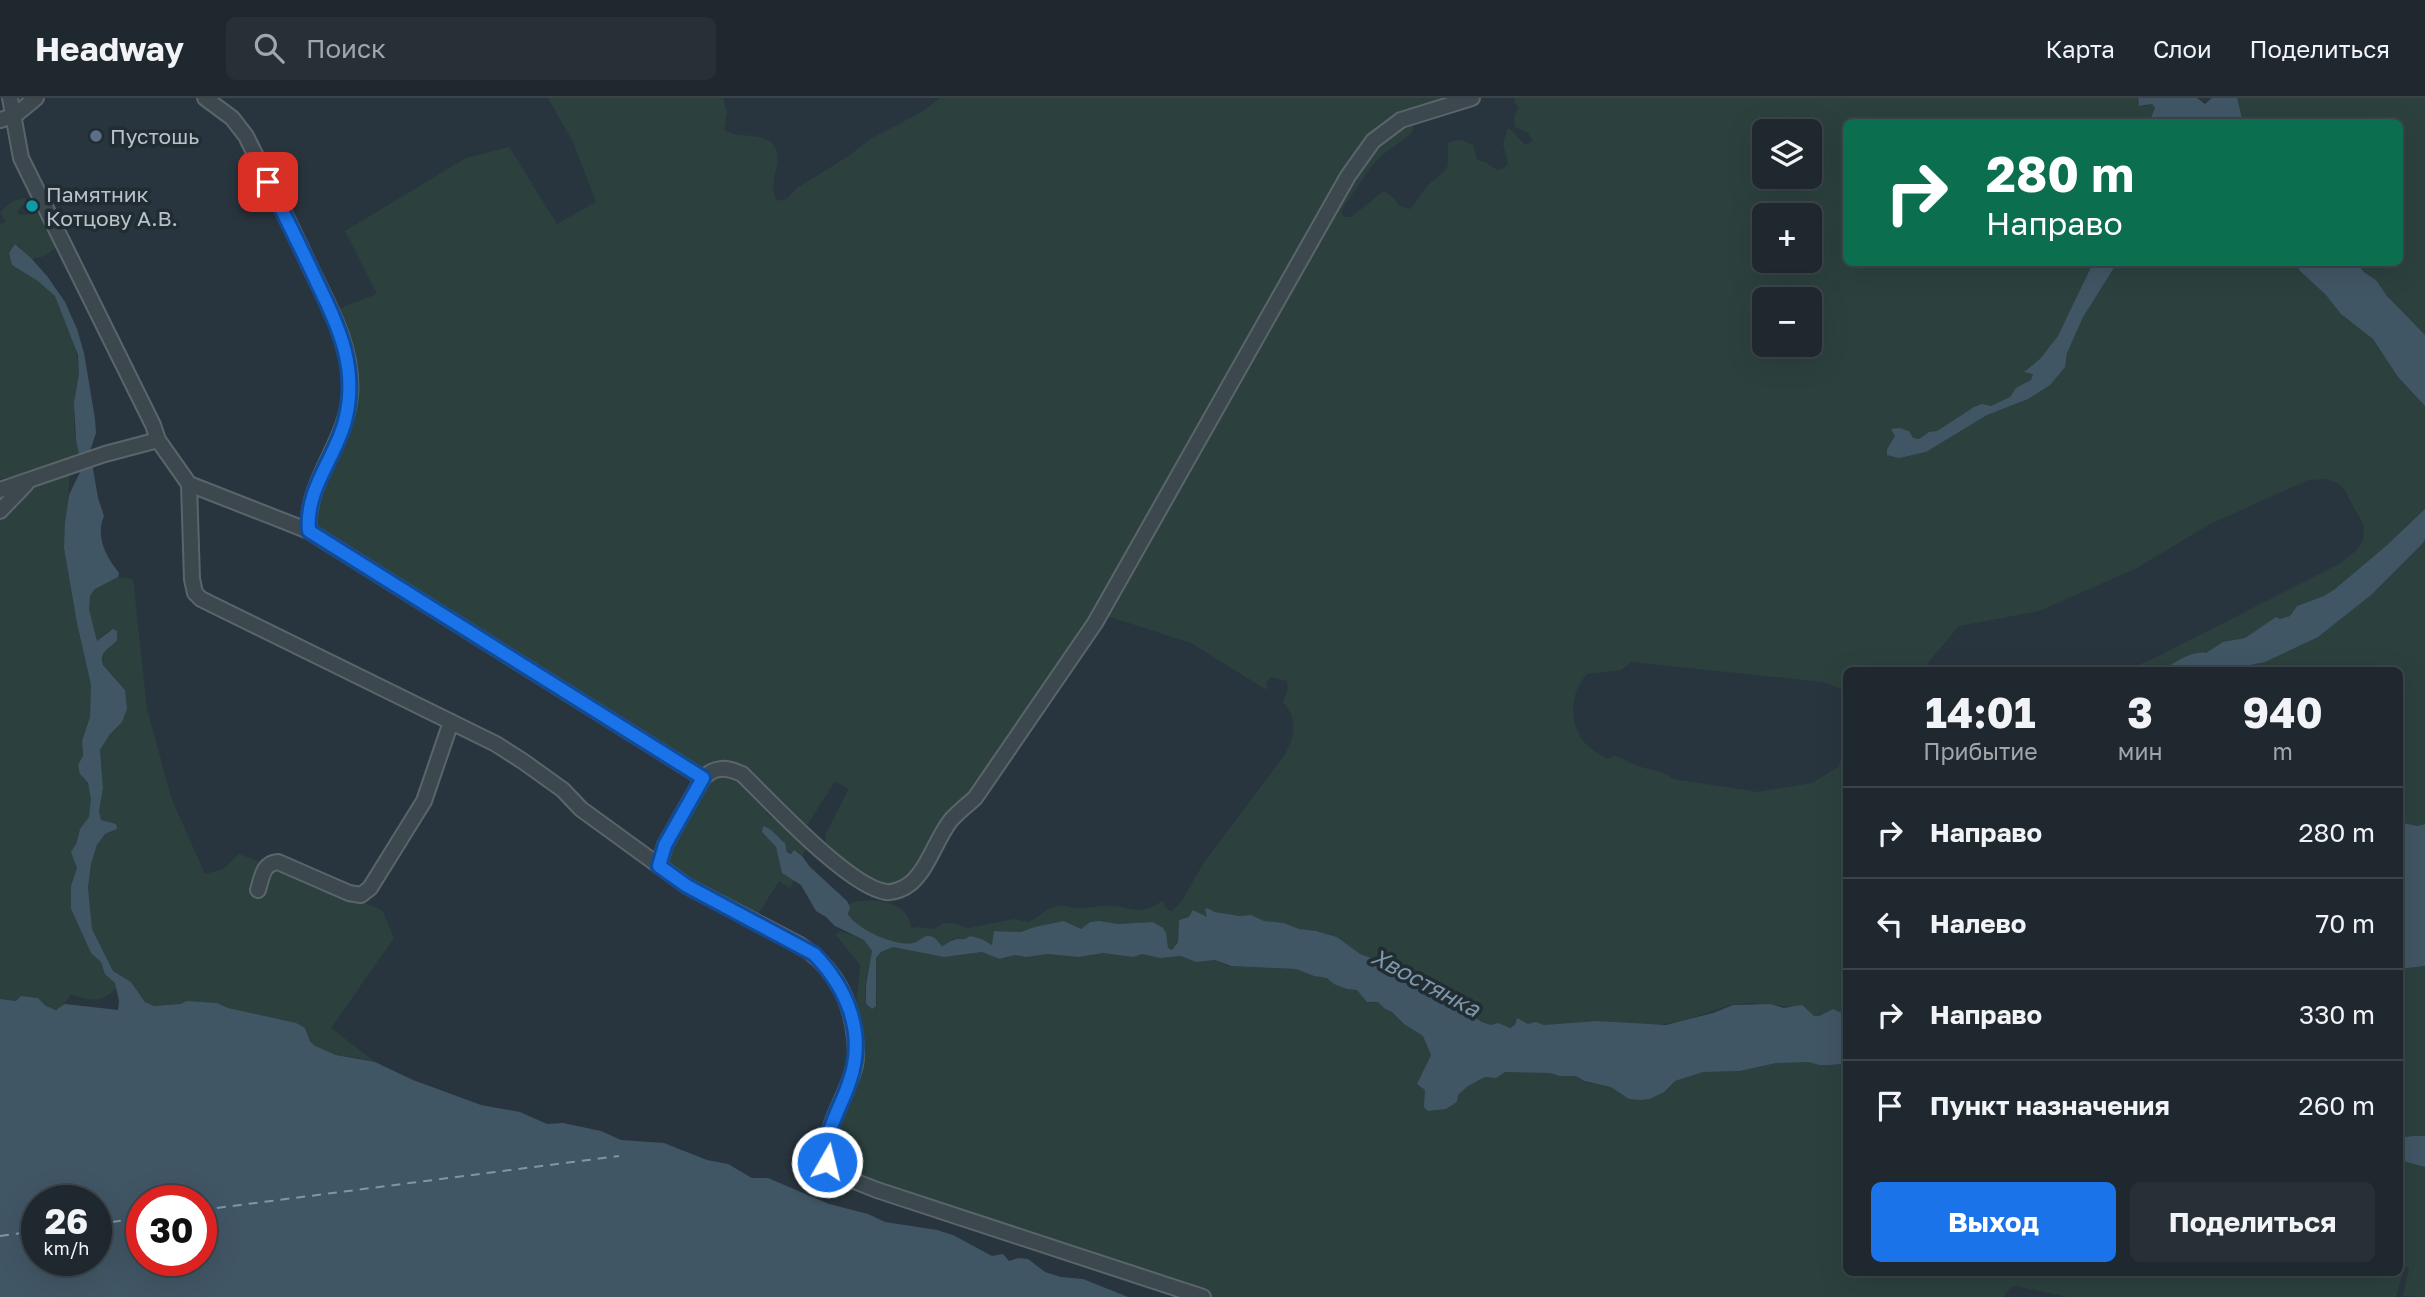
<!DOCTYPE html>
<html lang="ru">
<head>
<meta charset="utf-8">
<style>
  :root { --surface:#1f282e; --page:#273036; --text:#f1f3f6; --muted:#a1a6aa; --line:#3c444a; --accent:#1a73e8 }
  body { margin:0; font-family:"Golos Text",sans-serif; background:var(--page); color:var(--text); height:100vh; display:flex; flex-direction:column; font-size:26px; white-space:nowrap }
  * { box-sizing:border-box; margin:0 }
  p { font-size:23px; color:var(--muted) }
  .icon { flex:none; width:38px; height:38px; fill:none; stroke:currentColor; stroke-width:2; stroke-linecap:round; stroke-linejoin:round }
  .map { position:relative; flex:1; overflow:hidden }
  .details { position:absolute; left:1843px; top:569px; width:560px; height:609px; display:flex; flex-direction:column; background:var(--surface); border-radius:10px; box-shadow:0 7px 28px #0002,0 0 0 2px var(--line) }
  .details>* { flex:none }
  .top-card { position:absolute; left:1843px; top:21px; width:560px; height:147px; border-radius:10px; box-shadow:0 7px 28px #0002,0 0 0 2px var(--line); background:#0b6e4f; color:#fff; overflow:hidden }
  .tools { position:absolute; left:1752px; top:21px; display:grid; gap:14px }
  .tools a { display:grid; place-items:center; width:70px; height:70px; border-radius:10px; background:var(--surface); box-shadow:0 7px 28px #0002,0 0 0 2px var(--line); font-size:35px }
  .speed { position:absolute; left:21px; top:1087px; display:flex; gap:14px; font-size:35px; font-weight:700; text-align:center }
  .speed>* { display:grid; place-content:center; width:91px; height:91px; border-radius:50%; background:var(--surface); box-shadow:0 7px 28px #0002,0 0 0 2px var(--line); line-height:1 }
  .speed small { font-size:18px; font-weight:400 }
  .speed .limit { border:10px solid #d22; background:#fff; color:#111 }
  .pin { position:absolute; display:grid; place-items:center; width:60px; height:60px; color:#fff; margin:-30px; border-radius:14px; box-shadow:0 4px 10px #0006 }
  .me { position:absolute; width:77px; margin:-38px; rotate:8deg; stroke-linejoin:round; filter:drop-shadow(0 0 5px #0008) }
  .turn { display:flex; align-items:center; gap:24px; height:147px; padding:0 28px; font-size:32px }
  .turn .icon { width:91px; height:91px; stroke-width:2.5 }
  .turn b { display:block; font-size:49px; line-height:60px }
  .eta { display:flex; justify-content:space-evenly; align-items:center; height:119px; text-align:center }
  .eta b { font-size:42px; font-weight:700; line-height:49px }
  .action { display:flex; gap:14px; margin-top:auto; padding:14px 28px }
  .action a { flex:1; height:80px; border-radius:10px; background:var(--accent); color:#fff; font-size:28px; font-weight:700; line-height:80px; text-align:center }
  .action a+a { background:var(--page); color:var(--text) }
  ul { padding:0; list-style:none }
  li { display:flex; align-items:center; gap:21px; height:91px; padding:0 28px; border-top:2px solid var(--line) }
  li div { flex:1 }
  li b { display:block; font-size:26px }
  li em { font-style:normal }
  header { display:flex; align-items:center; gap:42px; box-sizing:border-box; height:98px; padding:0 35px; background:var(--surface); border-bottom:2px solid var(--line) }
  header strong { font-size:33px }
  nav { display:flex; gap:38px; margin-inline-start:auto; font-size:24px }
  .search { width:490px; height:63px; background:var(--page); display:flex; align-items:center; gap:18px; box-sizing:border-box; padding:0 24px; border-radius:10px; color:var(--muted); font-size:26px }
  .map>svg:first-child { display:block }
  .green { fill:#2c413e; fill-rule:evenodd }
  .water { fill:#415665; fill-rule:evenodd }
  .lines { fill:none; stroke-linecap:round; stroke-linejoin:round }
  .ferry { stroke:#7d96a8; stroke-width:2; stroke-dasharray:9 7; stroke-linecap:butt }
  .minor-casing { stroke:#5a656b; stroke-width:18 }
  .minor { stroke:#3c474e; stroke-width:14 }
  .route-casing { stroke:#114b97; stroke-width:18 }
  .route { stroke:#1a73e8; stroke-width:12 }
  .service-dot { fill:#5c6f8a; stroke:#212c33; stroke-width:2.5 }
  .culture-dot { fill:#0f9aa8; stroke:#212c33; stroke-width:2.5 }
  .labels { text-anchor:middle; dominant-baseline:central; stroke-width:7; stroke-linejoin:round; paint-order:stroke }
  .poi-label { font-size:21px; fill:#b9c2c8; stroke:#212c33; text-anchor:start }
  .water-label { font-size:23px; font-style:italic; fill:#7d96a8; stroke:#212c33 }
</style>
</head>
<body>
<header>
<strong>Headway</strong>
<div class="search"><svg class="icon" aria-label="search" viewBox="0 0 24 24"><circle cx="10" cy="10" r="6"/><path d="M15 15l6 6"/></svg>Поиск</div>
<nav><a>Карта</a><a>Слои</a><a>Поделиться</a></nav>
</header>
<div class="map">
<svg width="2425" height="1199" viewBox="0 0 2425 1199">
  <rect width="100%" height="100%" fill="#29353e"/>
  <!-- green -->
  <g class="green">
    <path d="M548,0h175l4,15 -3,17c15,10 40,0 51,17 9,14 -9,37 2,54l10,-3 10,-10 50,-31 25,-19 50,-26 18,-14h520l-47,24v8l-5,6 -27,20 -11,12 -29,43 3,6h7l33,-26 11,8 4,7 12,3 18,-25 15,-12 4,-7v-22c10,-4 16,-4 25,2l4,15 8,2 12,8 6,-1 5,-6 -5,-19 5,-16c7,3 10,12 18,17l7,-4 -5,-8 -13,-6 -1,-11 5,-8 -5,-6 1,-4h623l-1,3 6,6 9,-3 3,4 -6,14h-303v140l247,1c-16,31 -33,91 -67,106l7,5 -2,6 -15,9 -6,8 -19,9 -17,1 -37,24 -12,3 -6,5 -6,-1 -5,-7 -16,-2 3,7 -8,13 26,6 13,-3 61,-37 41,-16 36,-32c6,-38 33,-72 53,-104h179l4,8 26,24 19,23 13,8 15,13 25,38 27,29v103l-39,37 -51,43 -11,7 -27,10 -7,10 -10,3 -4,-2 -31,21 -22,4 -17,11c-17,-4 -31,15 -46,17 -10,2 -23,0 -33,0l32,-14 180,-92 18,-14 6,-10 1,-14 -20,-37 -7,-6 -9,-4 -20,1 -98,44 -73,44 -98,43 -80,15 -37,44h-76v21l-22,-9 -193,-20 -10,8 -34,4c-17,18 -19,49 -2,69 6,7 14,11 22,16l8,-3c9,3 17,8 26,11 12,4 22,4 32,12l85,13 54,-9 26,-16 8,-21v269l-16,-5 -11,6h-6l-20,-9 -41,-4 -22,2 -50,17 -27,3 -56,-4 -53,4 -16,-1 -11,-5 -3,7c-14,6 -48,-9 -56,-22l2,-10h-5l-5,5h-4l-31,-18 -30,-11 -14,-12 -12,-4 -22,-17 -21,-6 -17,-2 -15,-6 -20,-2 -13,-6 -12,1 -24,-4 -8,-4 -2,1 4,6 -3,3 -12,-8 -5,7 -10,3 -1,21 -6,9 -4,-2 -4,-18 -11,-8 -35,2 -19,-3 -9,1 -9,7 -17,-8 -43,11 -27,-1 -1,14 -11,-6 -12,-3c-6,6 -10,1 -16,3 -5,2 -8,6 -12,7l-13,-10c-5,2 -10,5 -16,7 -18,4 -52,-12 -64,-26v-13c15,-6 45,-5 56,9 4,4 5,11 7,16l5,-2 17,2 10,-6 13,1 11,4 47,-9 13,3c11,-4 18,-14 29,-16 8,-1 14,2 21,2 11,1 22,-3 33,-2 25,1 27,11 51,-5l6,9 4,1 10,-10 21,-37 81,-108c11,-19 15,-36 -1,-54l5,-13 -1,-8 -16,-4 -5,6 1,7 -76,-47 -84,-27 -2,-5 -13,13 -180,249c-3,3 -8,9 -13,11 -23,10 -57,-23 -74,-36l1,-15 23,-44 -14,-8 -27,43h-7l-59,-57 -17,-5 -23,8 -378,-236 -8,-11 -2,-11 37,-107 -15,-95 41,-16 -32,-63 121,-73 43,-11 48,77 39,-22 -23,-60zM1764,33h46v46h-46zM1764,117h46v46h-46zM1764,201h46v46h-46z"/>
    <path d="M2237,0h188v237l-38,-39 -11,-16 -11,-7 -9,-10 43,-1v-140h-156z"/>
    <path d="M25,100l2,3 -10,10 1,3 5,1 18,-2 15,33c-4,6 -13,13 -21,11l-2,3 -14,-14 -4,-2 -6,9 3,12c15,9 33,18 44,32 9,13 24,61 23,77 -2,27 -11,55 2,80l-53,20 -28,5v-255l6,-2 -6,-10 13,-11z"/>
    <path d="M70,373l-6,77 13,75 14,62 -1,32 -8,24v37c10,7 13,32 5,43 -4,5 -8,7 -9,14 -5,15 -4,18 -1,33l-6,18v23l20,44 10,9 16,25c-15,17 -27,14 -46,7l-11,16 -11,-2 -11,-10 -14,-2 -8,5 -16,-2v-488l31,-31z"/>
    <path d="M2425,441v285l-8,2 -18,-4v-152h-163l5,-3 17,-3 60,-27 53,-42z"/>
    <path d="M118,479l15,2 14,130 25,91 33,74 18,-5 16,-15 143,56 12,28 -63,90 44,34c-17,-6 -50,-5 -62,-18 -4,-4 -5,-11 -8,-16l-77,-20 -11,-5 -30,-2 -7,3 -26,2 -9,-4 -14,-20 -18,-11 -21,-42 -4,-41 3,-24 8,-23 6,-7 8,-2 3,-8 -15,-4 -2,-9 4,-23 -3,-38 10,-16 15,-44 -22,-26 1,-13 11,-8 -6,-12 -12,10 -8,-32 1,-13 5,-7z"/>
    <path d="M723,675l17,5 29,38 13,5 22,21 2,7 -4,7 -4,-4 -9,1 -6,-12 -20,-15 -1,6 14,15 6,26 12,7 -4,8 -11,-7 -21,33 21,12v4l-62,-30 -51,-37v-11l44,-72z"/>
    <path d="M840,833l24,9 9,13c-4,17 -13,39 -4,55l8,-4 -1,-46 5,-6 12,-5 51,10 38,-5 21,7 12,-4 8,2 25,-3 31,3 24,-4 30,4 9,-3 18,4 21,-2 15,6 19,-2 13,6 68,3 18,7 13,2 20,11 10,1 12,13 9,-1 7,7 7,3 12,12 19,12 8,19 -14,29 8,6 3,21 18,-2 11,-7 1,-7 10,-9 17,-9 11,1 9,-6 46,1 9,3h16l8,6 27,5 18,12 11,1 10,-1 14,-7 11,-11 28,-9 37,-1 36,-8 33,-1 10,3h11l11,-1 5,-3v211h553v-112l26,7v130l-22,-1 6,-28 -5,-1 -8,30h-329l-51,-11 -6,2 -6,9h-791l-334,-108 -34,-13 -14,-17 -1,-19 23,-58 2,-77 2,-6 3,-31v-3l-24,-30z"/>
    <path d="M2425,868v170l-26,2v-169z"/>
  </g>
  <!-- water -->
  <g class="water">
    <path d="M2138,0h59l8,6 7,-6h25l6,24h-94l6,-14 -3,-4 -13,2z"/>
    <path d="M15,146l15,13 17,19 18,26 12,27 7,24 11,66 1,14 -6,18 8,47 6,18c-9,20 2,41 15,57l-1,4 -23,12 -5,7 -1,13 8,32 16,-12 4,2v9c-7,9 -18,10 -14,25l22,25 2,19 -5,13 -12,12 -10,16 3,38 -4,23 2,9 15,4 1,5 -12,5 -8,11 -6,19 -3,24 4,41 21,42 18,11 14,20 9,4 26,-2 7,-3 30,2 11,5 68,15 9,5 5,13 5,5 21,9 39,7 38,18 68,25 39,7 27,12 16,-1 38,8 20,9 43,3 43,17 21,4 24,14h16l61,26 39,10 17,8 52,8 16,5 39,21 11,-2 6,7 9,-3 10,1 17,13 16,5 22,2 45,18h-1128v-298l16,2 5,-5 17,2 8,8 10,4 9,-6 53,6 1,-9 -4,-18 -10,-9 -4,-12 -10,-9 -20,-44v-23l6,-18 -6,-16 5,-8 4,-15 9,-12 2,-18 -3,-16 -8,-9 -2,-9 5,-9 -1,-15 8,-24 1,-32 -14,-62 -13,-75 1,-25 4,-28 13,-27 -6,-28 -2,-37 5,-29 -1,-19 -23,-59 -17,-15 -26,-16 -3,-12zM37,1102h59v60h-59zM142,1102h59v60h-59z"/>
    <path d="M2093,165h24l-34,54 -16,36 -2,14 -15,18 -22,14 -41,16 -61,37 -27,6 -12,-3v-6l8,-13 -4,-7 8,-1 10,3 4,7 6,1 10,-7 8,-1 37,-24 8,-3 9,2 19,-9 6,-9 15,-8 2,-6 -9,-2 16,-13 18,-23z"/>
    <path d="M2296,165h60l9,10 11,7 11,16 38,39v71l-27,-29 -25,-38 -32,-25 -15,-19 -26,-24z"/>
    <path d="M2425,411v30l-2,4 -52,52 -53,42 -53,25 -24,5 -5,3h-73c11,-7 30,-20 43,-17l17,-11 22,-4 31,-21 4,2 10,-3 7,-10 27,-10 11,-7 51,-43z"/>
    <path d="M2399,724l18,4 8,-2v142l-26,3z"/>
    <path d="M763,728c10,3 14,11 22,17l2,9 4,2 3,-4 8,6 8,11 37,34 3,6 -2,7c8,15 48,33 65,29 5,-1 10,-7 15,-7 7,0 10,6 14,10 4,-1 7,-5 12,-6 6,-3 9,2 16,-4l12,3 10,6 2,-14 27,1 14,-5 29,-6 17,8 9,-7 9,-1 19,3 35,-2 10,6 3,5 2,15 4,2 6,-8 1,-22 10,-3 4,-7 14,7 -2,-8 2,-1 8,4 24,4 12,-1 13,6 20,2 15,6 17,2 21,6 23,17 11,4 14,12 30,11 31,18 7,-1 5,-6 3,16 21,14 9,3 7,-2 12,5 5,-3 2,-7 11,6 8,-2 8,3 53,-4 69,4 47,-12 20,-8 37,-1 14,4 18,-3 12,11h5l14,-7 13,6v46l-5,3 -11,1h-11l-10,-3 -33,1 -36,8 -37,1 -28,9 -11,11 -14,7 -10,1 -11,-1 -18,-12 -27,-6 -8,-5h-16l-10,-3 -45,-1 -9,6 -11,-1 -17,9 -10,9 -1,7 -11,7 -18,2 -4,-4 1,-17 -8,-6 14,-29 -8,-19 -19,-12 -12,-12 -7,-3 -7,-7h-11l-10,-12 -10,-1 -13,-5 -7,-6 -13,-2 -18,-7 -65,-3 -16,-6 -19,2 -15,-6 -21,2 -18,-4 -9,3 -30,-4 -24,4 -31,-3 -22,3 -11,-2 -15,4 -18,-7 -38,5 -51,-10 -12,5 -5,6v48l-4,3 -6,-5v-19l6,-34 -8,-11 -29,-14 -9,-9 -10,-6 -15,-26 -19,-12 -6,-26 -14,-15z"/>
    <path d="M2413,1038h12v31l-26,-7v-22z"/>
  </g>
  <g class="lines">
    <!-- ferry -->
    <g class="ferry">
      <path d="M201,1112l418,-54"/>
      <path d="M96,1126l46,-6"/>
      <path d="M0,1138l37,-5"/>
    </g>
    <!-- minor casing -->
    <g class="minor-casing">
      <g id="minor">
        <path d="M10,0l11,60 132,267 5,15 31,44 120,47 394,247c13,-12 23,-11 39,-4 29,28 107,113 144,118 8,1 19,-4 25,-9 18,-16 25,-44 40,-63 7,-8 16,-15 24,-22l120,-175 253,-447 25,-35 28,-21 71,-22"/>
        <path d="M205,0l27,20 14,18c21,43 43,85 63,129 19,40 45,83 41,130 -4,49 -45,87 -41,136"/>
        <path d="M0,22l14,-4 22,-18"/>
        <path d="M189,386l3,95 3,14 6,6 295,145 28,18 39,28 18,19 106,77 113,59c34,22 51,53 55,93 1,9 2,18 0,27 -6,25 -24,52 -28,76 -1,6 0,14 0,21l17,15 33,13 326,107"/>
        <path d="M0,392l105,-36 53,-14"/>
        <path d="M0,413l26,-27"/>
        <path d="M659,768l6,-21 38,-67"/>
        <path d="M258,792c4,-13 5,-27 20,-28l71,31 12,2 9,-7 54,-87 27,-79"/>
      </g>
    </g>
    <!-- minor -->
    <use href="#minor" class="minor"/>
  </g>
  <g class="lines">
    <!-- route casing -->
    <g class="route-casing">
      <path id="route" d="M268,84c16,32 32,64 47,96 23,48 44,89 30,143 -10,38 -40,68 -36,110l394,247 -38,67 -6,21 28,20 127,68c33,34 52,79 36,126 -6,20 -19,41 -23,61 -1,6 0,14 0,21"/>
    </g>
    <!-- route -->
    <use href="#route" class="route"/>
  </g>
  <!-- markers -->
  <circle class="service-dot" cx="96" cy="38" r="7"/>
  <circle class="culture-dot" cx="32" cy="108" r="7"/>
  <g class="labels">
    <!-- poi labels -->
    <g class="poi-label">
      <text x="110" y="38">Пустошь</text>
      <text x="46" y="96">Памятник<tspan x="46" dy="24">Котцову А.В.</tspan></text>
    </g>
    <!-- water labels -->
    <g class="water-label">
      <text transform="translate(1426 884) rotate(28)">Хвостянка</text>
    </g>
  </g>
</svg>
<div class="tools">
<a><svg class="icon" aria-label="layers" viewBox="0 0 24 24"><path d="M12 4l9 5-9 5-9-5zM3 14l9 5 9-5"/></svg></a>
<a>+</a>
<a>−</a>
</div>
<div class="speed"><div>26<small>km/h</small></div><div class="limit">30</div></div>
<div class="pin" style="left:268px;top:84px;background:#d93025"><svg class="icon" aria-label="arrive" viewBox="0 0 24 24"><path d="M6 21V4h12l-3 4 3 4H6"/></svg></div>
<svg class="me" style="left:827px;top:1064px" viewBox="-20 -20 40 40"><circle r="17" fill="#1a73e8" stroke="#fff" stroke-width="3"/><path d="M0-11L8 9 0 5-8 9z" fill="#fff"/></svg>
<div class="top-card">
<div class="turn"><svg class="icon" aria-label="right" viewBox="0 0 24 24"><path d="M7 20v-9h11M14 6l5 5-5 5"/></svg><div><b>280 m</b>Направо</div></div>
</div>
<section class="details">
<div class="eta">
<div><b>14:01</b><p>Прибытие</p></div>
<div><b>3</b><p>мин</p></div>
<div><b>940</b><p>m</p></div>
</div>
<ul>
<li><svg class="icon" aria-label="right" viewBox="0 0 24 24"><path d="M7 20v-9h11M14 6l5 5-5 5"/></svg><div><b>Направо</b></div><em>280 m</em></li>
<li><svg class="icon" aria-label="left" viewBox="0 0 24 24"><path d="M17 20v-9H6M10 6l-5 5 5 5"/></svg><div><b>Налево</b></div><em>70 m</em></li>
<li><svg class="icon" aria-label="right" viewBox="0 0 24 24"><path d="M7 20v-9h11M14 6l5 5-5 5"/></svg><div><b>Направо</b></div><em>330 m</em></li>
<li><svg class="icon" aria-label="arrive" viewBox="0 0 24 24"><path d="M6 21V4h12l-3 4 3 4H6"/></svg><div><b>Пункт назначения</b></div><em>260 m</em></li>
</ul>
<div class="action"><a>Выход</a><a>Поделиться</a></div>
</section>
</div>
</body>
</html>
